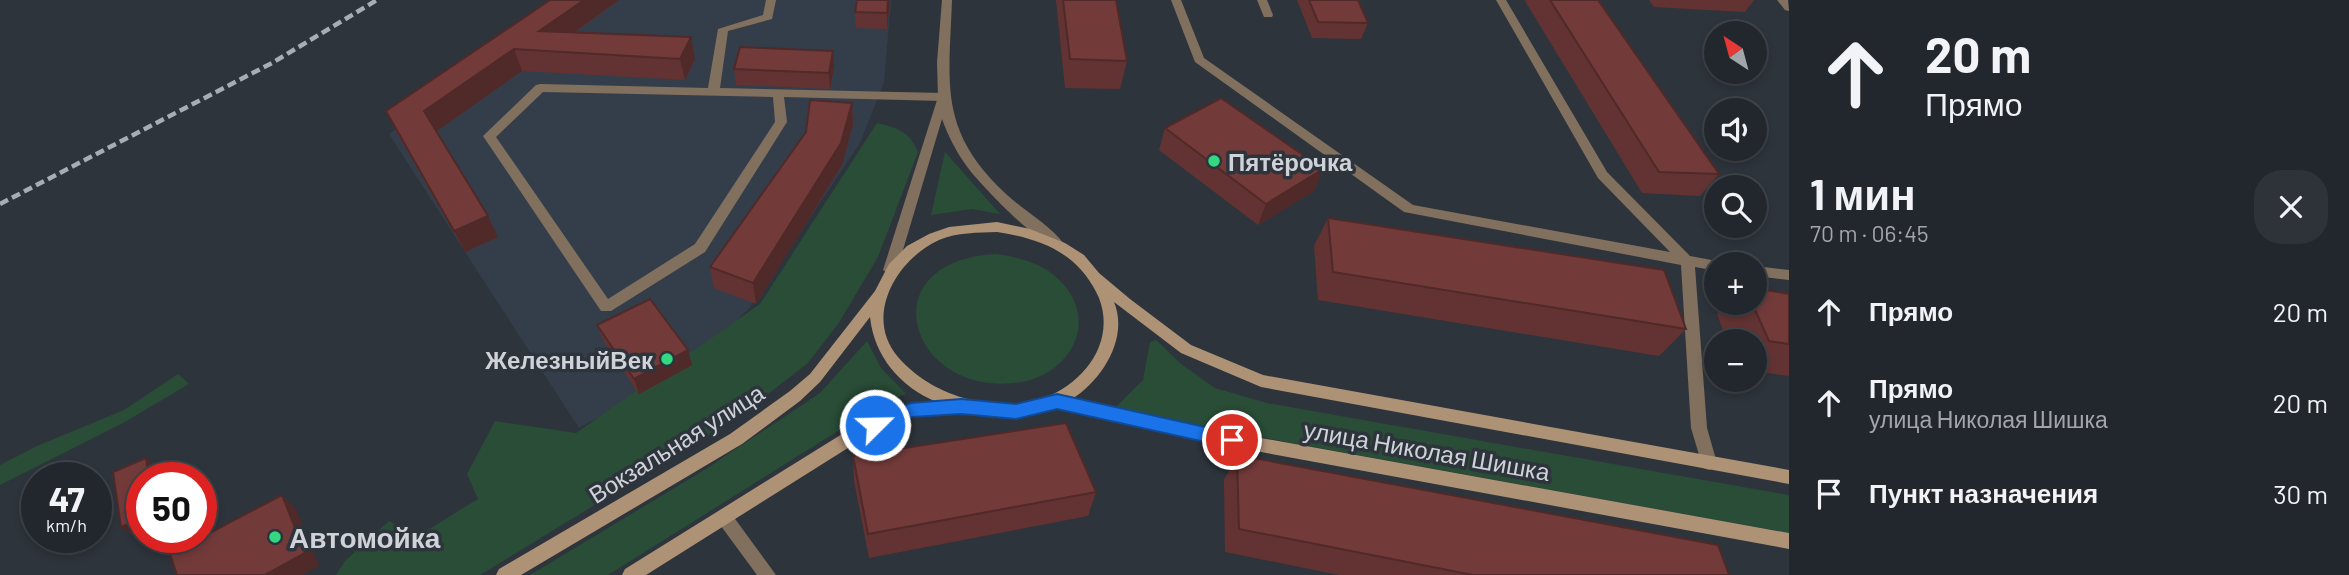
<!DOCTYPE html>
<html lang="ru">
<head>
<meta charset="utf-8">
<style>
  :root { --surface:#22272d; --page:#2e3339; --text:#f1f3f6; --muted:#a2a5aa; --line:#3f4449 }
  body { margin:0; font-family:Barlow,sans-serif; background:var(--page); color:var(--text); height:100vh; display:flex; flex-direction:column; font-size:26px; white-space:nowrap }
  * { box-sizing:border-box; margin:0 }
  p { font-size:23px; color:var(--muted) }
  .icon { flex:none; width:38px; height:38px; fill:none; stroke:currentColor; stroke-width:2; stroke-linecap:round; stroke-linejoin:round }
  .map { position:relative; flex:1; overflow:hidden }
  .drawer { display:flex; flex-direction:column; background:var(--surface); width:560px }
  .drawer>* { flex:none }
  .hud { background:#22272d; color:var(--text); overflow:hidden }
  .needle { width:46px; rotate:324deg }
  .fabs { position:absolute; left:1704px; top:21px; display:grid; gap:14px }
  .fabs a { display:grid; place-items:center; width:63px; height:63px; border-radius:50%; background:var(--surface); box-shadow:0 4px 10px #0003,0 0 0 2px var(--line); font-size:35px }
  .speed { position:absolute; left:21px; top:462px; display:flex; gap:14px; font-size:35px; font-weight:700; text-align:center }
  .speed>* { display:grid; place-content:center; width:91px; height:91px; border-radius:50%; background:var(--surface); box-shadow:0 4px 10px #0003,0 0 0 2px var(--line); line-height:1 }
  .speed small { font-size:18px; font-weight:400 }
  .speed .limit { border:10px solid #d22; background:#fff; color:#111 }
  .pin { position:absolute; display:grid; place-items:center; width:60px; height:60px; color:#fff; margin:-30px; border:4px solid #fff; border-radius:50%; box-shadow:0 2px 7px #0007 }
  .me { position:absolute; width:77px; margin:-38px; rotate:67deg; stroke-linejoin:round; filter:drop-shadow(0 0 5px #0008) }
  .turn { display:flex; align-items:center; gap:24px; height:147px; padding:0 21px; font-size:32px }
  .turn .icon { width:91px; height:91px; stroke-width:2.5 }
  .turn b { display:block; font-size:49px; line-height:60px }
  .round { display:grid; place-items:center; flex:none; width:74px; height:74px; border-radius:28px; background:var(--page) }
  .summary { display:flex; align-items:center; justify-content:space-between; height:119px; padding:0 21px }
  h1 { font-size:42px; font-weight:700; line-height:52px }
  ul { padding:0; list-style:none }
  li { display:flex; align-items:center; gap:21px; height:91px; padding:0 21px }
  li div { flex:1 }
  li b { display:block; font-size:26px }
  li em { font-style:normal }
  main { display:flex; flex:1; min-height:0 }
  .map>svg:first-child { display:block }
  .built { fill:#343e4b }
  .green { fill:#294d37 }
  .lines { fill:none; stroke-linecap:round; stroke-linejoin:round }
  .service { fill:#82705f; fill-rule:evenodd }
  .tertiary { fill:#82705f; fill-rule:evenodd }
  .secondary { fill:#ae9276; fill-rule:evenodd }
  .rail { stroke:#a8adb3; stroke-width:4.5; stroke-dasharray:9 4.5; stroke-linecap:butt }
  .wall { fill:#623332 }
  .shaded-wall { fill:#502929 }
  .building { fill:#723b3a; stroke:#502929; stroke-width:2 }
  .route { fill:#1a73e8; stroke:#114b97; stroke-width:2 }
  .poi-dot { fill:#33d881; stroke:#2e343c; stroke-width:2.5 }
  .labels { text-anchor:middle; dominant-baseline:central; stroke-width:7; stroke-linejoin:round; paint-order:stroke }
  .poi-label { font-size:24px; font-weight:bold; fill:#cfd3d9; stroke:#2e343c; text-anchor:start }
  .street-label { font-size:24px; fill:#cfd3d9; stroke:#2e343c }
  .near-poi-label { font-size:28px; font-weight:bold; fill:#cfd3d9; stroke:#2e343c; text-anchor:start }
</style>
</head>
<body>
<main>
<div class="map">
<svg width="1789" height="575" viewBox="0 0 1789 575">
  <rect width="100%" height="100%" fill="#2e343c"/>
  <!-- built -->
  <path class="built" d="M587,0h304l-7,82 -24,61 -110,164 -58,58 -113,63 -190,-294z"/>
  <!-- green -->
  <g class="green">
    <path d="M877,123c21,5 32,8 41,29l-40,105 -40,67 -30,39 -71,55 -257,157h-144l9,-14 44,-40 29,15 60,-37 -11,-25 28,-53 81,12 184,-129z"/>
    <path d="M945,152l55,62 -28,-5 -41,6z"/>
    <path d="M997,254c25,4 49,10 66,30 35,39 7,89 -41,98 -112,19 -157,-122 -25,-128z"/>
    <path d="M1156,340l25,24 34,24 52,15 522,92v38l-498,-90 -176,-35 28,-28 7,-38z"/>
    <path d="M867,341l14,27 25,26 -20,7 -278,174h-78l176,-106 114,-76z"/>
    <path d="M178,374l11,10 -66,39 -123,62v-20l37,-19 87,-36z"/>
  </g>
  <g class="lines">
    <!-- service -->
    <g class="service">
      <path d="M766,0h10l-4,19 -44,12 -8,57 223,5 6,4 -6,4 -159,-4 3,25 -82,130 -94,59h-10l-118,-175 53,-51 4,-1 168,4 10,-59 45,-14zM543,92l230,5 2,25 -80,122 -87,55 -112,-162z"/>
      <path d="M1171,0h10l23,58 209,147 257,47 -72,-74 -102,-178h10l101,172 83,84 27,5 6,3h-6v7l-22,-4 12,161 10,35 -2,5 -6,2 -6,-2 -12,-40 -10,-163 -277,-53 -209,-150z"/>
      <path d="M1257,0h10l6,15 -1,2h-8z"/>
      <path d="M1777,0h11l1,11 -4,-1z"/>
      <path d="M1755,266l34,4v10l-34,-4z"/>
      <path d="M724,509l6,3 46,63h-19l-39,-53 -2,-5 2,-5z"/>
    </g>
    <!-- tertiary -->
    <path class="tertiary" d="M942,0h10c-3,85 -14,130 54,194 17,16 45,32 58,50l-2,4c-18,4 -82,-64 -94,-80 -11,-15 -20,-32 -26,-49l-45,151 -7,5 -7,-5 55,-173 -1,-35z"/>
    <!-- secondary -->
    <path class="secondary" d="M997,222l33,7 35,14 19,12 15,18 31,26 61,46 72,30 526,95v14l-528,-97 -80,-34 -67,-51c15,36 -12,78 -42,97l134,29 583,105v16l-583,-107 -152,-34 -38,10 -27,-1 -28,-6 -6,3 -43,2 -45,20 -221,139h-24l3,-6 230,-143 56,-23 26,-1c-37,-15 -63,-46 -67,-85l-50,65 -20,19 -58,43 -221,131h-25l3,-6 231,-135 60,-43 20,-17 65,-83 14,-27 18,-18 22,-12 20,-7zM997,232c25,4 49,10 70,25 14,10 25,25 32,41 17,44 -15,85 -55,100 -22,8 -46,8 -68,3 -30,-6 -58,-21 -78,-44 -35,-41 -1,-98 41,-117 18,-8 39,-7 58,-8z"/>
    <!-- rail -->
    <path class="rail" d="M0,204l272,-141 105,-63"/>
  </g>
  <!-- wall -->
  <g class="wall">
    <path d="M550,0h69l-45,33 117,4 4,22 -10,21 -163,-9 -86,60 52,85 10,21 -33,15 -68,-119 -11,-22z"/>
    <path d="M857,0h33l-3,29 -31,-1 -1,-16z"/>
    <path d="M1056,0h60l11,61 -7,28 -55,-1z"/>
    <path d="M1297,0h61l10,23 -7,16 -49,-1z"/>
    <path d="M1526,0h72l121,174 -19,22 -58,-3 -117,-192z"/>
    <path d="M1649,0h105l-9,12 -91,-5z"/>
    <path d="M834,67l-4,22 -94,-4 -2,-16z"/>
    <path d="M852,103l1,21 -11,41 -86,139 -42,-16 -4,-21z"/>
    <path d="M1165,128l158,41 -9,22 -56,34 -99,-75z"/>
    <path d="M1328,218l358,111 -27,27 -341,-56 -4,-54z"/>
    <path d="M1789,294v82l-34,-5v-30h-28l-10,-27 12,-11h26z"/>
    <path d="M597,325l95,40 -53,29 -36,-54z"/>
    <path d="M1237,455l492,120h-390l-114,-23 -1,-72z"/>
    <path d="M853,456l243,36 -8,24 -219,42 -15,-77z"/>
  </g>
  <!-- shaded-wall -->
  <g class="shaded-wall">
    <path d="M584,0h35l-71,51 -9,-20z"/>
    <path d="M888,0h2l-3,29v-16z"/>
    <path d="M691,37l4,22 -10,21 -5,-21z"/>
    <path d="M514,49l8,22 -88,62 -10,-22z"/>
    <path d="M833,51l1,16 -4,22 -1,-16z"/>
    <path d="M852,103l1,21 -11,41 -86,139 -3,-21z"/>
    <path d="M1323,169l-9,22 -56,34 8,-21z"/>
    <path d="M488,216l10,21 -33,15 -11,-21z"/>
    <path d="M688,350l4,15 -53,29 -5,-15z"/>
    <path d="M146,458l9,8 2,12h-8z"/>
    <path d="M282,495l14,14 23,57 -17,9h-37z"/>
    <path d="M142,518v11l-12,5 -9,-7z"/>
  </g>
  <!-- building -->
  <g class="building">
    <path d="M550,0h34l-45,31 152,6 -11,22 -166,-10 -90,62 64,105 -34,15 -68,-120z"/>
    <path d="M857,0h31l-1,13 -32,-1z"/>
    <path d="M1063,0h53l11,61 -57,-2z"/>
    <path d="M1309,0h49l10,23 -50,-1z"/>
    <path d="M1550,0h48l121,174 -60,-2z"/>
    <path d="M740,47l93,4 -4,22 -95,-4z"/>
    <path d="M1221,98l102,71 -57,35 -101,-76z"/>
    <path d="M810,100l42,3 -11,40 -88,140 -43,-16 96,-135z"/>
    <path d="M1328,218l336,52 22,59 -353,-57z"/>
    <path d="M1755,288l34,6v50l-20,-3 -17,-38h3z"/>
    <path d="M650,299l38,51 -54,29 -37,-54z"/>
    <path d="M1066,423l30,69 -228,42 -15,-78z"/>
    <path d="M1237,455l481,90 11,30h-256l-234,-46z"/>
    <path d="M146,458l3,20h-7v40l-21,9 -8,-55z"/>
    <path d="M282,495l23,58 -40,22h-88l-7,-21z"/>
  </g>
  <!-- route -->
  <path class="route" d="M1057,394l175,39 7,2 2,5 -2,6 -7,2 -175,-39 -41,10 -55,-5 -49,3 -37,15 -6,-2 -3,-5 3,-6 42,-16 50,-4 55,5z"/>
  <!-- markers -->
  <g class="poi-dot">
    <circle cx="1214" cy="161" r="7"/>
    <circle cx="667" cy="359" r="7"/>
    <circle cx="275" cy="537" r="7"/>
  </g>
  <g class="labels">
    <!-- poi labels -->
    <g class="poi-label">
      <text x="1228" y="161">Пятёрочка</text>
      <text x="653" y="359" text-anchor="end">ЖелезныйВек</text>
    </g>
    <!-- street labels -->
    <g class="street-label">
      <text transform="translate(676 443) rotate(-32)">Вокзальная улица</text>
      <text transform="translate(1427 450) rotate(10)">улица Николая Шишка</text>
    </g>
    <!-- near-poi labels -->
    <g class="near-poi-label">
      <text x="289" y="537">Автомойка</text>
    </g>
  </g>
</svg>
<div class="fabs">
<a><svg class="needle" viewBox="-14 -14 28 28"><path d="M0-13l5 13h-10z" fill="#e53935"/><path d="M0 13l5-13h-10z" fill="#a2a5aa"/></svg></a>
<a><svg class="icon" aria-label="sound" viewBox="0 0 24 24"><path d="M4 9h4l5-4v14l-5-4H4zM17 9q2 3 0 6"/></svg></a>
<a><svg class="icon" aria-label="search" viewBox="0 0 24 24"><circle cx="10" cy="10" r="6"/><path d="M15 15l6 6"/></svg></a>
<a>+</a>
<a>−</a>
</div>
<div class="speed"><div>47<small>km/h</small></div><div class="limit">50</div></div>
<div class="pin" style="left:1232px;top:440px;background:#d93025"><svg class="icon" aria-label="arrive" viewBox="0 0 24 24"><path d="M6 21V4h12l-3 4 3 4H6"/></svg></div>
<svg class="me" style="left:875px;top:425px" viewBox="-20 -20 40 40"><circle r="17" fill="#1a73e8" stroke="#fff" stroke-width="3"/><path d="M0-11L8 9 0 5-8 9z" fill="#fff"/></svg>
</div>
<section class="drawer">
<div class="hud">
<div class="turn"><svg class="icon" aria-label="ahead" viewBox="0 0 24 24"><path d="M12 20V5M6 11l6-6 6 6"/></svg><div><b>20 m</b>Прямо</div></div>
</div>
<div class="summary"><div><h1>1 мин</h1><p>70 m · 06:45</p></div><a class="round"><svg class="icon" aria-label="close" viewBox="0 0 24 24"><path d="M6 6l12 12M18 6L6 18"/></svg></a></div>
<ul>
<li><svg class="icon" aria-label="ahead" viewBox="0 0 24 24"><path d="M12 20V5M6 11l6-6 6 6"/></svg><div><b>Прямо</b></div><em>20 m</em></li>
<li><svg class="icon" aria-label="ahead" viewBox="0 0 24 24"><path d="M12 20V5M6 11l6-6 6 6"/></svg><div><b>Прямо</b><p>улица Николая Шишка</p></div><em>20 m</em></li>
<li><svg class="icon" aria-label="arrive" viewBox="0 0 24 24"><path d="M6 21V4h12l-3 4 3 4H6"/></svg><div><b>Пункт назначения</b></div><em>30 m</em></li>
</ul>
</section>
</main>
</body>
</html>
